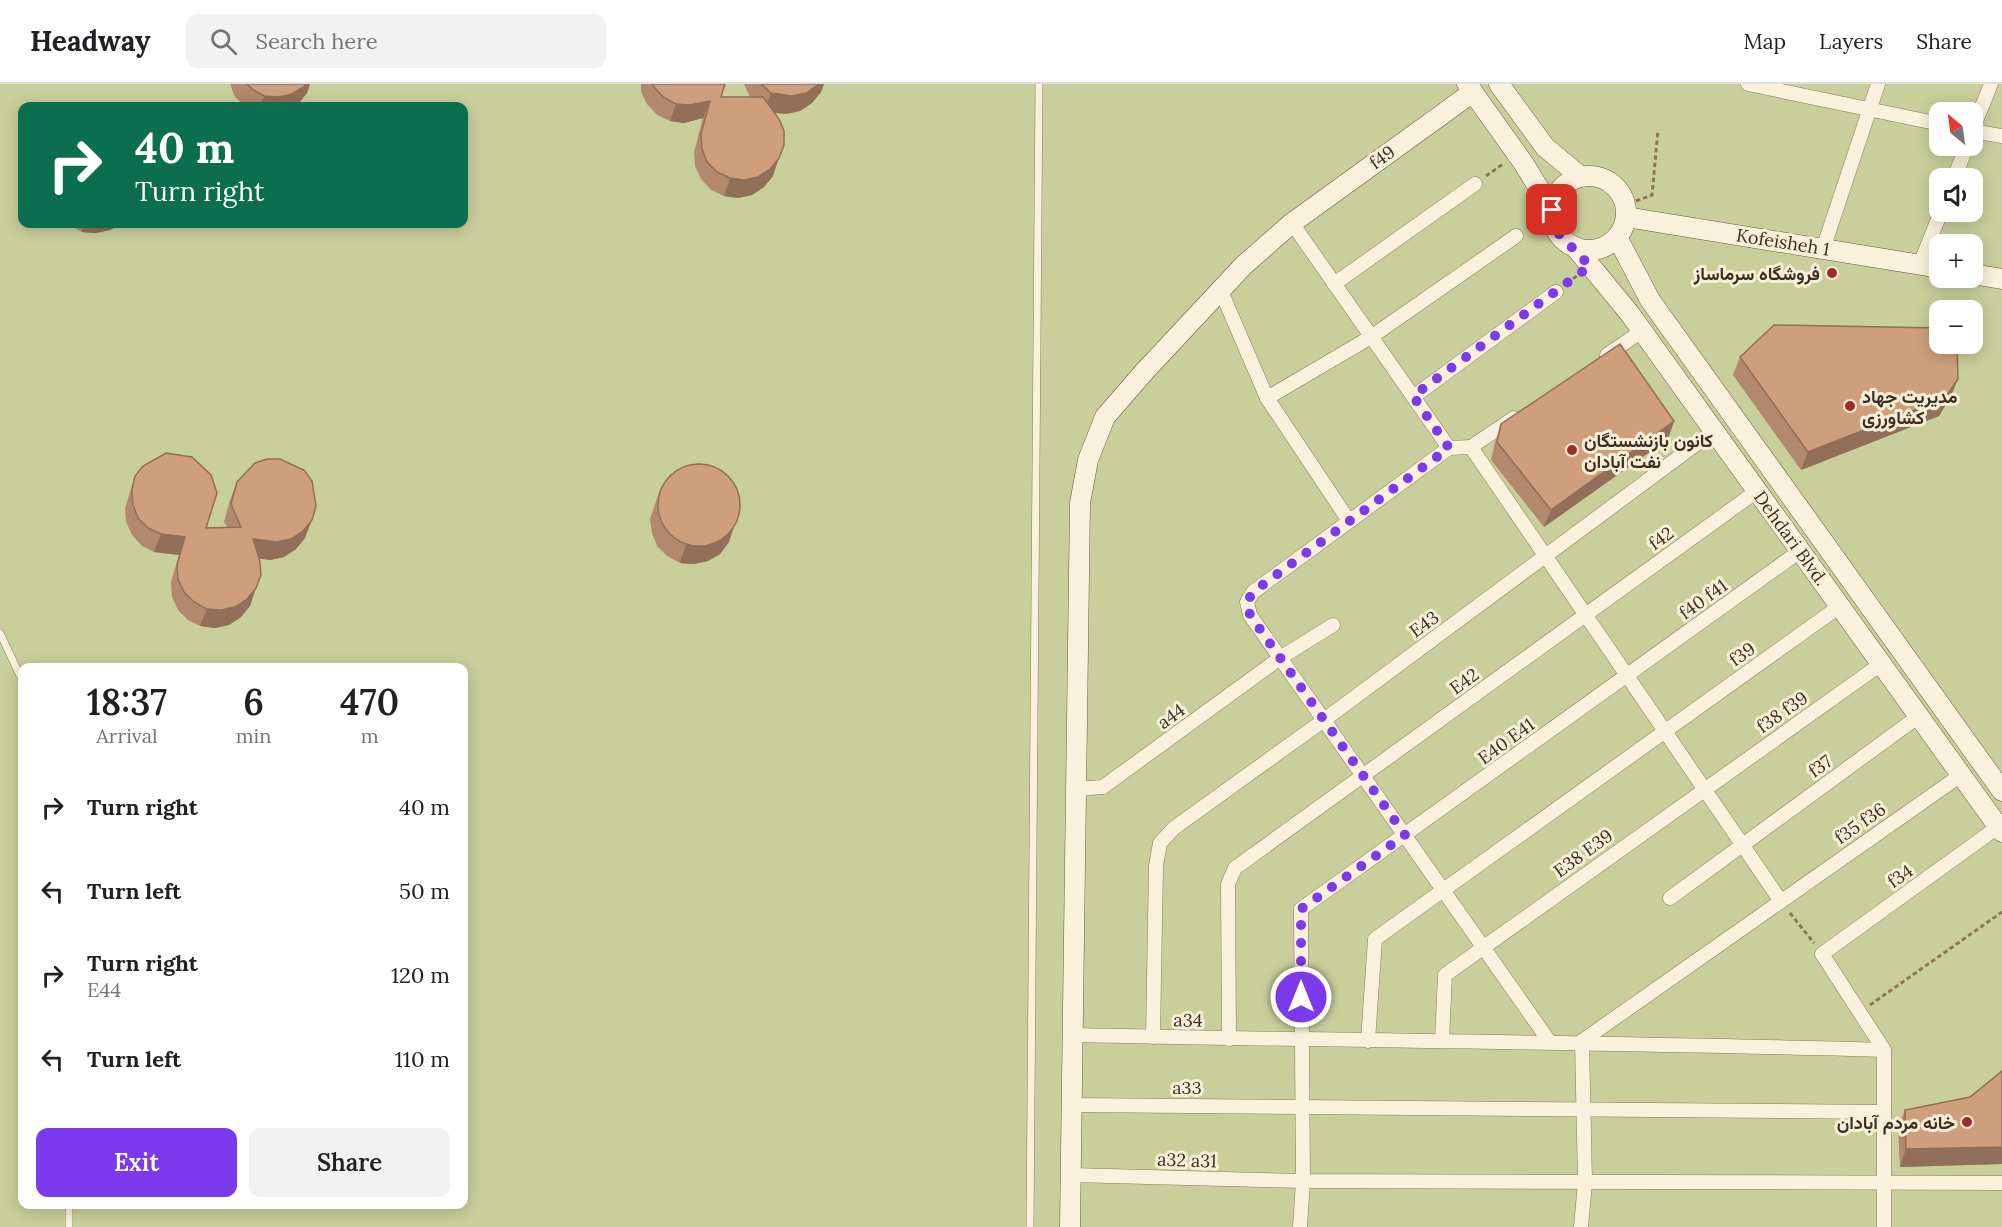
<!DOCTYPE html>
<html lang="en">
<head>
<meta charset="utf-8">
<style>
  :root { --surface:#fff; --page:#f2f2f2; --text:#202124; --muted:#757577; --line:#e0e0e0; --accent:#7c3aed }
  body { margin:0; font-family:Lora,Vazirmatn,serif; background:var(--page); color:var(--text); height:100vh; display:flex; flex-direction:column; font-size:22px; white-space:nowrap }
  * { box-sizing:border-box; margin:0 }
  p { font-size:20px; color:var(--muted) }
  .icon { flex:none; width:33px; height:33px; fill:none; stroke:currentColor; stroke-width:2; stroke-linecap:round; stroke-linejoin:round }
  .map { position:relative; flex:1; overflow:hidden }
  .panel { position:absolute; left:18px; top:579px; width:450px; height:546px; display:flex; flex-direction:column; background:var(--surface); border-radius:12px; box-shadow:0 3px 15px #0003 }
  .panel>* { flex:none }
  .guide { position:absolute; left:18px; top:18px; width:450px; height:126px; border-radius:12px; box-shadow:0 3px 15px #0003; background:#0b6e4f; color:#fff; overflow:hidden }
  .needle { width:39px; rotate:331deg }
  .tools { position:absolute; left:1929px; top:18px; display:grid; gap:12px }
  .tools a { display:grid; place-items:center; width:54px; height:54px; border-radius:12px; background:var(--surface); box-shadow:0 3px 15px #0003; font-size:30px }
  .pin { position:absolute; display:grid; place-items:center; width:51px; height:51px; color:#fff; margin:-26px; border-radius:12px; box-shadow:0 3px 9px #0006 }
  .me { position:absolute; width:66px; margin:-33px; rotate:0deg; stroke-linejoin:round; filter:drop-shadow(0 0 4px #0008) }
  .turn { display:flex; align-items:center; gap:21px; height:126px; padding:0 18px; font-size:27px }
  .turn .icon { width:78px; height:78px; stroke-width:2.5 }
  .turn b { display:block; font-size:42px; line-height:51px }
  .eta { display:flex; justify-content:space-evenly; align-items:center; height:102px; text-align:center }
  .eta b { font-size:36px; font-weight:600; line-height:42px }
  .primary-button { display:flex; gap:12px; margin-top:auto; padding:12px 18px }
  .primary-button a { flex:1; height:69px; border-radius:12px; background:var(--accent); color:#fff; font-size:24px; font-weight:600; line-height:69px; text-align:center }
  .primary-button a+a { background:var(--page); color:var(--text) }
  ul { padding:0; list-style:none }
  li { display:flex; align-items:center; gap:18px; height:84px; padding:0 18px }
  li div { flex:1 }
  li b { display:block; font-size:22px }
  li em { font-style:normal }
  header { display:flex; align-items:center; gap:36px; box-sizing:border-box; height:84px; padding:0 30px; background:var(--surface); border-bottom:2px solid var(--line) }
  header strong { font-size:28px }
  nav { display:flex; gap:33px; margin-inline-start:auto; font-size:21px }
  .search { width:420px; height:54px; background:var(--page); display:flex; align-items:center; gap:15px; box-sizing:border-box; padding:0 21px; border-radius:12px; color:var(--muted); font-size:22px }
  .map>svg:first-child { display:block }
  .green { fill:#c9cf9b; fill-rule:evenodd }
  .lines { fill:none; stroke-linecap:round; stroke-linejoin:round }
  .service-casing { stroke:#8d765c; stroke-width:8 }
  .minor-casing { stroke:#8d765c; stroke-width:15 }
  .secondary-casing { stroke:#6f573f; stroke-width:21 }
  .path { stroke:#8d765c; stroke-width:3; stroke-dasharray:4.5 3; stroke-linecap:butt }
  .service { stroke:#faf1dc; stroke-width:7 }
  .minor { stroke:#faf1dc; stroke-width:14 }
  .secondary { stroke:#faf1dc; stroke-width:20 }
  .wall { fill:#b2896c }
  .shaded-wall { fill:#916f58 }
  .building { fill:#cf9f7d; stroke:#916f58; stroke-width:1.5 }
  .route { stroke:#7c3aed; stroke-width:10; stroke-dasharray:0 18 }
  .poi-dot { fill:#9e2a2b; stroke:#f7eed8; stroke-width:2 }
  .labels { text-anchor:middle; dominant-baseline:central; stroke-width:6; stroke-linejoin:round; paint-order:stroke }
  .street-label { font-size:18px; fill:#3d2e20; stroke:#f7eed8 }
  .poi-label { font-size:18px; font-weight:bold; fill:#3d2e20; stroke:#f7eed8; text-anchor:end }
</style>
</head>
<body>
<header>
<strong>Headway</strong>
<div class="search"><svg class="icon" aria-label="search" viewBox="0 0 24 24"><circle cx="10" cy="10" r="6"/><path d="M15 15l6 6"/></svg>Search here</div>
<nav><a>Map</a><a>Layers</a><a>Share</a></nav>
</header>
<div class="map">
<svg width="2002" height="1143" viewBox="0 0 2002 1143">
  <rect width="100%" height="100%" fill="#f0e4c8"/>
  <!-- green -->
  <path class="green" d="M0,0h2002v1143h-2002zM22,22h442v118h-442zM1940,28h32v34h-32zM1940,94h32v34h-32zM1940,160h32v34h-32zM1940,226h32v34h-32zM22,584h442v536h-442z"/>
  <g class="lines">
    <!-- service casing -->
    <g class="service-casing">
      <g id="service">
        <path d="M0,549l22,47"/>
        <path d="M69,1143v-23"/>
        <path d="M1030,1143l9,-1143"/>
      </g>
    </g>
    <!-- minor casing -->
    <g class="minor-casing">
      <g id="minor">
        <path d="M1748,0l192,40"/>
        <path d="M1972,47l19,-47"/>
        <path d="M1972,47l30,5"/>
        <path d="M1954,94l13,-32"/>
        <path d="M1292,139l157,225"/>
        <path d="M1823,165l55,-165"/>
        <path d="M1920,180l21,-52"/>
        <path d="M1334,200l141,-100"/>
        <path d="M1221,207l46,107 82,123"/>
        <path d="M1607,271l35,-24"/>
        <path d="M1413,313l143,-105"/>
        <path d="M1267,314l104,-61 145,-101"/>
        <path d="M1471,363l-22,1 -196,144 -6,10 3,13 299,426"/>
        <path d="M1471,363l309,453"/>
        <path d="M1471,363l43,-29"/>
        <path d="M1077,705l26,-2 177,-129 53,-33"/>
        <path d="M1670,814l249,-182"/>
        <path d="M1074,951c270,6 540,7 810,15"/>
        <path d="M1153,953l3,-171 4,-23 14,-15 150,-108 390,-289"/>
        <path d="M1229,955l-1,-155 7,-16 522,-377"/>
        <path d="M1368,957l7,-102 465,-333"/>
        <path d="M1442,957l3,-66 436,-311"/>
        <path d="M1582,957l379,-266"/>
        <path d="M1072,1021l812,7"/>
        <path d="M1071,1091l232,6 699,2"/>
        <path d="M1300,1143l3,-46 -2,-272 499,-358"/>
        <path d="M1581,1143l4,-45 -3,-141"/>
        <path d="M1884,1143v-177l-62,-96 176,-127"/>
      </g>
    </g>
    <!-- secondary casing -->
    <g class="secondary-casing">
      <g id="secondary">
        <path d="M1467,0l57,80 28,46"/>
        <path d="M1499,0l46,63 36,30"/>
        <circle cx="1589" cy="129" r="37"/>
        <path d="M1626,133l314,51"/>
        <path d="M1617,153l33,63 352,491"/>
        <path d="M1575,163l55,67 372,518"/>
        <path d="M1972,190l30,5"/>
        <path d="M1070,1143l10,-724 8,-43 17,-43 39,-45 100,-107 48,-42 181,-131"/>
      </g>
    </g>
    <!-- path -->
    <g class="path">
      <path d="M1486,92l17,-12"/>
      <path d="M1636,117l16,-6 6,-65"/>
      <path d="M1527,144l12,-9"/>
      <path d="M1567,199l11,-8"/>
      <path d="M1790,829l24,30"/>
      <path d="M1870,921l132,-93"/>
    </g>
    <!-- service -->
    <use href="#service" class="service"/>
    <!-- minor -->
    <use href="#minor" class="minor"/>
    <!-- secondary -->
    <use href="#secondary" class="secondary"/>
  </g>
  <!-- wall -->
  <g class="wall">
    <path d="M230,0h80l-3,9 -9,11 -4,2h-49l-10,-9z"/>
    <path d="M641,0h84l-4,13h29l-6,-13h80l-3,8 -9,11 -12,8 -14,3 -11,-1 -2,63 -9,11 -12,8 -14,3 -14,-2 -13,-6 -10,-11 -6,-13 -1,-14 9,-34 -19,5 -14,-2 -13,-6 -10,-11 -6,-12z"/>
    <path d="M67,140h54l-11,6 -14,3 -14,-1z"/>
    <path d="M1740,273l211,39 -12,20 -138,54 -68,-95z"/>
    <path d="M1674,337l-6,18 -124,88 -53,-67 4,-18 6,-18z"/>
    <path d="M135,392l71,52 21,-1 -3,-5 6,-22 7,-18 68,56 -9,11 -12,8 -14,3 -11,-2 -9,48 -9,11 -12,8 -14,3 -15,-2 -12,-6 -10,-10 -6,-13 -1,-15 8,-27 -25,-3 -12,-6 -10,-11 -6,-13 -1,-14z"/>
    <path d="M661,403l68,55 -9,12 -12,7 -14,3 -14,-1 -13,-7 -10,-10 -5,-13 -2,-14z"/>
    <path d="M2002,987v93l-102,3 -2,-39 7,-18 65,-13z"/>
  </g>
  <!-- shaded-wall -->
  <g class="shaded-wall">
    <path d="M306,0h4l-3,9 -9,11 -4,2h-34l4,-10z"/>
    <path d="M819,0h5l-3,8 -9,11 -12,8 -14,3 -22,-3 7,-18z"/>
    <path d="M710,17l-7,17 -19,5 -14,-2 6,-17z"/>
    <path d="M779,74l-6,18 -9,11 -12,8 -14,3 -14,-2 6,-18z"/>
    <path d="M84,140h37l-11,6 -14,3 -14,-1z"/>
    <path d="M1958,295l-7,17 -12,20 -138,54 7,-18z"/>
    <path d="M1674,337l-6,18 -124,88 7,-17z"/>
    <path d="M312,436l-7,18 -9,11 -12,8 -14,3 -23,-3 6,-18z"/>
    <path d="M735,440l-6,18 -9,12 -12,7 -14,3 -14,-1 6,-18z"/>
    <path d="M161,450l24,3 -6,18 -25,-3z"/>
    <path d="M256,504l-6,18 -9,11 -12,8 -14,3 -15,-2 7,-17z"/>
    <path d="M2002,1063v17l-102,3 6,-18z"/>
  </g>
  <!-- building -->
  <g class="building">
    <path d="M247,0h59l-1,2 -13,8 -13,3 -15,-1 -12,-7z"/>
    <path d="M652,0h73l-4,13h42l16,22 5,12v14l-5,13 -9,11 -12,8 -14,3 -14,-2 -13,-6 -10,-10 -5,-13 -1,-15 9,-33 -20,4 -14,-1 -13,-7 -9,-10z"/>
    <path d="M761,0h58l-13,9 -14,3 -21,-3z"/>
    <path d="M1774,241l166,3v16h17l1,35 -13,19 -137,54 -68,-95z"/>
    <path d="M1620,260l54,77 -123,89 -54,-68 4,-18z"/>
    <path d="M166,369l26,4 19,18 6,18 -11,35 35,-1 -10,-23 6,-22 18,-19 12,-4h13l24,11 8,11 4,25 -4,14 -9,11 -12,8 -14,3 -24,-3 7,23 1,13 -5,13 -9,11 -12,8 -14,3 -14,-1 -13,-7 -10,-10 -6,-13 -1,-14 8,-28 -24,-3 -13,-6 -10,-10 -5,-13 -1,-15 3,-14 8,-10z"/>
    <circle cx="699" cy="421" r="41"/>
    <path d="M2002,987v76l-96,2 -1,-39 65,-13z"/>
  </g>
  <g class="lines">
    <!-- route -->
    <path class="route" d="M1301,913v-88l104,-74 -155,-220 -3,-13 6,-10 196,-144 -36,-52 177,-130 -33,-34 -5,-22"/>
  </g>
  <!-- markers -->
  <g class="poi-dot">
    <circle cx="1832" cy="189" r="6"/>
    <circle cx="1850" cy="322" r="6"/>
    <circle cx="1572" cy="366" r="6"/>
    <circle cx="1967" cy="1038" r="6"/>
  </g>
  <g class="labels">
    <!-- street labels -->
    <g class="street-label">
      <text transform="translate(1382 73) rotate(-36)">f49</text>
      <text transform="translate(1783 158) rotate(9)">Kofeisheh 1</text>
      <text transform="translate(1661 454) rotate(-36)">f42</text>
      <text transform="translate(1791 454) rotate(54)">Dehdari Blvd.</text>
      <text transform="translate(1703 515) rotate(-36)">f40 f41</text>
      <text transform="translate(1424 540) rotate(-36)">E43</text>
      <text transform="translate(1742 570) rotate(-36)">f39</text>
      <text transform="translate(1464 597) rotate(-36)">E42</text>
      <text transform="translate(1782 628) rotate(-35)">f38 f39</text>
      <text transform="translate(1171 632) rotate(-36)">a44</text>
      <text transform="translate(1506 657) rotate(-36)">E40 E41</text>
      <text transform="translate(1820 682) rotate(-36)">f37</text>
      <text transform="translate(1860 739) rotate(-35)">f35 f36</text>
      <text transform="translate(1583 769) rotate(-36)">E38 E39</text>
      <text transform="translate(1900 792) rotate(-36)">f34</text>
      <text transform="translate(1188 936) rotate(1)">a34</text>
      <text x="1187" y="1003">a33</text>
      <text transform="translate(1187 1076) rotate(2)">a32 a31</text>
    </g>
    <!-- poi labels -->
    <g class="poi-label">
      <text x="1820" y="189">فروشگاه سرماساز</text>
      <text x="1862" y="312" text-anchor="start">مدیریت جهاد<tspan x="1862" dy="21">کشاورزی</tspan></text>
      <text x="1584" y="356" text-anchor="start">کانون بازنشستگان<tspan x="1584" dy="21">نفت آبادان</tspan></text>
      <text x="1955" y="1038">خانه مردم آبادان</text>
    </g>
  </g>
</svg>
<div class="tools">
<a><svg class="needle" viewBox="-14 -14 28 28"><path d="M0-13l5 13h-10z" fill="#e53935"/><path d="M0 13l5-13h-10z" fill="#757577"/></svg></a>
<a><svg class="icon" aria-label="sound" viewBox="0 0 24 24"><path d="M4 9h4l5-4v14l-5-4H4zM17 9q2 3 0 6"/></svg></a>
<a>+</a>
<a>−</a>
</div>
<div class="pin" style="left:1552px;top:126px;background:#d93025"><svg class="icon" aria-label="arrive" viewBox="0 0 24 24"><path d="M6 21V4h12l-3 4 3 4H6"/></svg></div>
<svg class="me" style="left:1301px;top:913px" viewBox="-20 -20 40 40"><circle r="17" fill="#7c3aed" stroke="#fff" stroke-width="3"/><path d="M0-11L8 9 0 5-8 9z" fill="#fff"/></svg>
<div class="guide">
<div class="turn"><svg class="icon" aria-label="right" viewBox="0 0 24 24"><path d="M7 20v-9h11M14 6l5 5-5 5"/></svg><div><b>40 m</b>Turn right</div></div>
</div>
<section class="panel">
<div class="eta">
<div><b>18:37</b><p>Arrival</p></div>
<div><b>6</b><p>min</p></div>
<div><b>470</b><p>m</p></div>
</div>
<ul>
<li><svg class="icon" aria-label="right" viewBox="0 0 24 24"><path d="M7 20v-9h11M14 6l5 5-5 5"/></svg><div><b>Turn right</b></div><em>40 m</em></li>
<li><svg class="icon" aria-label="left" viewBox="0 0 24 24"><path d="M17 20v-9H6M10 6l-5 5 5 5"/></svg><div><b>Turn left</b></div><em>50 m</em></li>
<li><svg class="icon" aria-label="right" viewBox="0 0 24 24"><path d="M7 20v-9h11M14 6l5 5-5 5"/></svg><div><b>Turn right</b><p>E44</p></div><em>120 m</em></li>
<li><svg class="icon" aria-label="left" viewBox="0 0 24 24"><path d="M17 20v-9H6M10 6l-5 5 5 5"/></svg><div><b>Turn left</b></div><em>110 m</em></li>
</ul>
<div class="primary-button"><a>Exit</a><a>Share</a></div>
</section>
</div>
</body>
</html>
